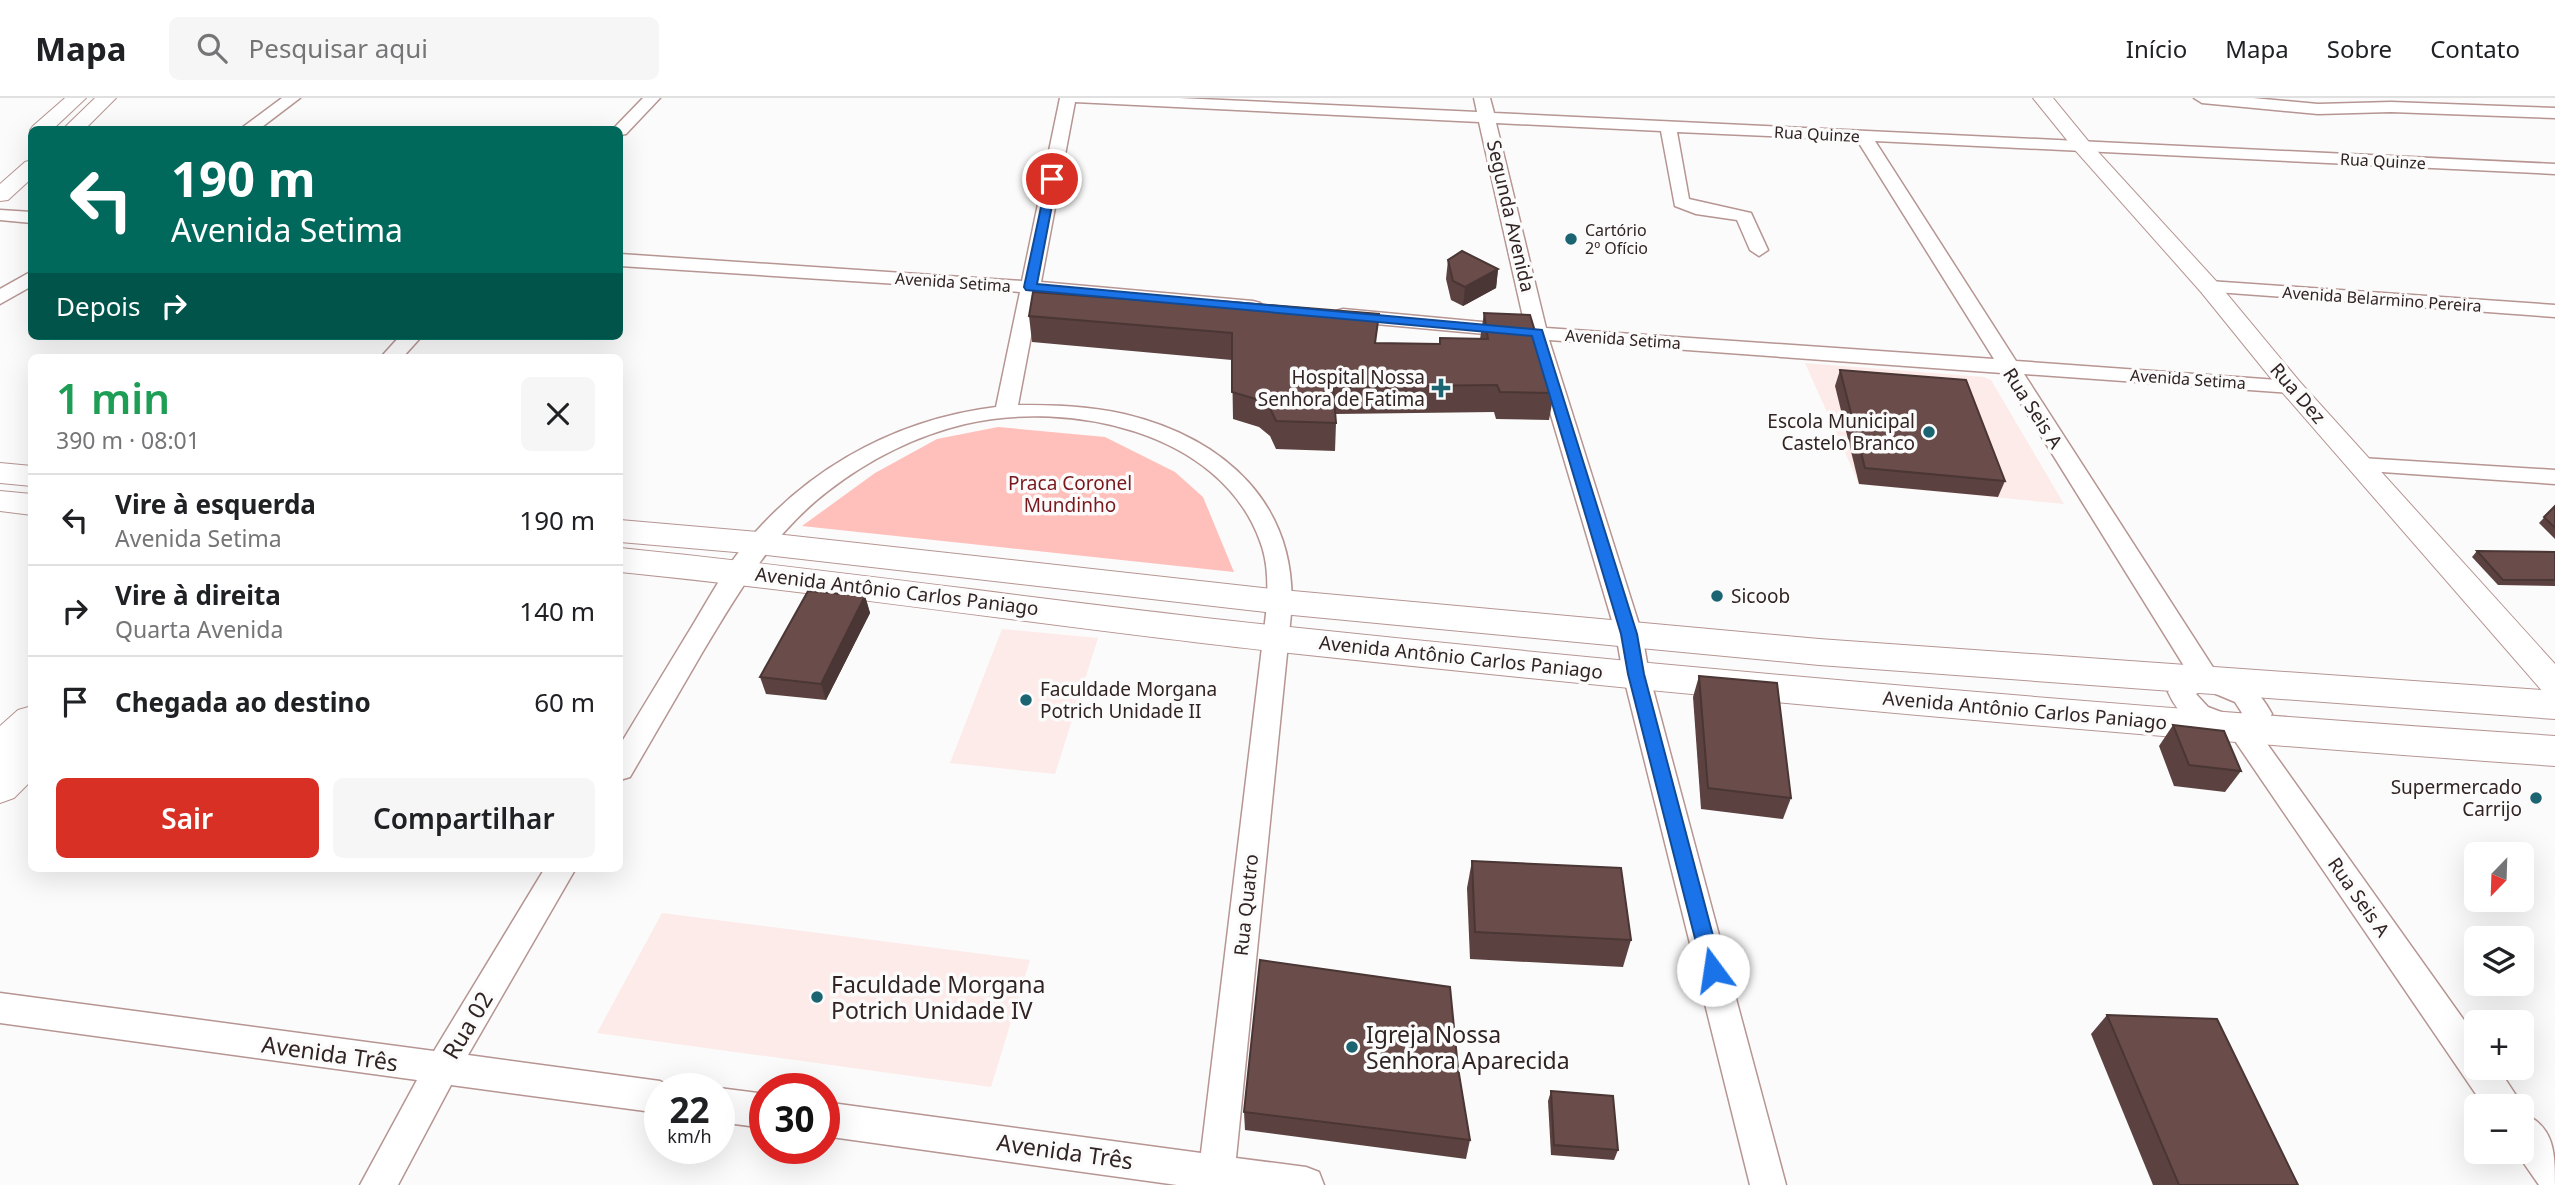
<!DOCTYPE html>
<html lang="pt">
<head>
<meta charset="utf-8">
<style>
  :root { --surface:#fff; --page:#f6f6f6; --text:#202124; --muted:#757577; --line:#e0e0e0; --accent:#d93025 }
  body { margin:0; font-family:"Noto Sans",sans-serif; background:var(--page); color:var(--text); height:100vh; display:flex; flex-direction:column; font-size:26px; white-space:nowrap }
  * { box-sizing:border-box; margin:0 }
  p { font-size:23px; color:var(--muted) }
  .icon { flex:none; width:38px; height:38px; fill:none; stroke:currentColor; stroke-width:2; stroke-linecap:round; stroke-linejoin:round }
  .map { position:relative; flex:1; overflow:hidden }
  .drawer { position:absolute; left:28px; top:256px; width:595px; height:518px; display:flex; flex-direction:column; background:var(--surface); border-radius:10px; box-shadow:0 7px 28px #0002 }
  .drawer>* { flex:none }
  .top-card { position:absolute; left:28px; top:28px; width:595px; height:214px; border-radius:10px; box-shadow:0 7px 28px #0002; background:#00695c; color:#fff; overflow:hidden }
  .needle { width:46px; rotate:203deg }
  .tools { position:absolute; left:2464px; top:744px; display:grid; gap:14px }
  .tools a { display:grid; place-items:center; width:70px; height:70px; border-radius:10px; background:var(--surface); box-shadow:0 7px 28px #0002; font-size:35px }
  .speed { position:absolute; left:644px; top:975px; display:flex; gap:14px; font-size:35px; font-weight:700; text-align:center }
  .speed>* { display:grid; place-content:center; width:91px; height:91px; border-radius:50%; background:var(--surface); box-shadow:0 7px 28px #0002; line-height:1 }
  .speed small { font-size:18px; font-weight:400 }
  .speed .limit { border:10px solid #d22; background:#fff; color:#111 }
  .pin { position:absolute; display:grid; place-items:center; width:60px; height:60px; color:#fff; margin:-30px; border:4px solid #fff; border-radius:50%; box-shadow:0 2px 7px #0007 }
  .me { position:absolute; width:77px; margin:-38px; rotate:346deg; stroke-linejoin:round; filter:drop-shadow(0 0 5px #0008) }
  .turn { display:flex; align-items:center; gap:24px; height:147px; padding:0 28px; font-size:32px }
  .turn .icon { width:91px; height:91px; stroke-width:2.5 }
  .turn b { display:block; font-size:49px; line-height:60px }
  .then { display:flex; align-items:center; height:66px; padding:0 28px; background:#0003; gap:14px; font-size:26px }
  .round { display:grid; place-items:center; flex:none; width:74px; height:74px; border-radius:10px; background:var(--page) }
  .head { display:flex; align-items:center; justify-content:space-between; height:119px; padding:0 28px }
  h1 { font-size:42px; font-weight:600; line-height:52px; color:#1e9e55 }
  .button { display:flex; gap:14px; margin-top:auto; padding:14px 28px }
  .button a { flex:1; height:80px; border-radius:10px; background:var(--accent); color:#fff; font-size:28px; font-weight:600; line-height:80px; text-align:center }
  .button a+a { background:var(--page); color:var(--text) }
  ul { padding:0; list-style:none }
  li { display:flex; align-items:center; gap:21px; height:91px; padding:0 28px; border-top:2px solid var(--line) }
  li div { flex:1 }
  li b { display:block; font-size:26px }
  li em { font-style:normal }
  header { display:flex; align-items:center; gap:42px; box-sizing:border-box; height:98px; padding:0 35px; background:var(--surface); border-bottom:2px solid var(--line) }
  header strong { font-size:33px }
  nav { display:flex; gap:38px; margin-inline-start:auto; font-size:24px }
  .search { width:490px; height:63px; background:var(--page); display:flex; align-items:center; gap:18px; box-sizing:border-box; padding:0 24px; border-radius:10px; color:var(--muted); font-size:26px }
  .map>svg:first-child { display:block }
  .built { fill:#fdebe9 }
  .green { fill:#ffbfbb }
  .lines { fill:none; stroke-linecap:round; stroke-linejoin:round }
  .minor-casing { stroke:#b69592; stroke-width:3 }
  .tertiary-casing { stroke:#b69592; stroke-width:2 }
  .secondary-casing { stroke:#b69592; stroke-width:2 }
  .minor { fill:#fff; fill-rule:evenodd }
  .tertiary { fill:#fff; fill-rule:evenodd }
  .secondary { fill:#fff; fill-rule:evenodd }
  .wall { fill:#5b4240 }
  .shaded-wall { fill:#4a3634 }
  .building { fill:#6a4d4a; stroke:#4a3634; stroke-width:2 }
  .route { fill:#1a73e8; stroke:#114b97; stroke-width:2 }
  .poi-dot { fill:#1b6471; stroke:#fbfbfb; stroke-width:2.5 }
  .labels { text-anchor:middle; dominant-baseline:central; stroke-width:7; stroke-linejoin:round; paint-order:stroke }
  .far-street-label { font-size:16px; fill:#312423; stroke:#fbfbfb }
  .far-poi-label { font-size:16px; fill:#312423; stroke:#fbfbfb; text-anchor:start }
  .street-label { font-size:19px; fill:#312423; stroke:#fbfbfb }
  .poi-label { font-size:19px; fill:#312423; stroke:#fbfbfb; text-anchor:end }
  .park-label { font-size:19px; fill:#79171d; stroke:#fbfbfb }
  .near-poi-label { font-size:23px; fill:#312423; stroke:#fbfbfb; text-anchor:start }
  .near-street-label { font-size:23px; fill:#312423; stroke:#fbfbfb }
</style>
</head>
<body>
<header>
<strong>Mapa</strong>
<div class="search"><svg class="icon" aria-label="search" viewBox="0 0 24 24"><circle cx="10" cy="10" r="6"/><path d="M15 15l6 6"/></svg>Pesquisar aqui</div>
<nav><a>Início</a><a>Mapa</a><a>Sobre</a><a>Contato</a></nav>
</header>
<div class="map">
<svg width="2555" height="1087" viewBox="0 0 2555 1087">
  <rect width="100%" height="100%" fill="#fbfbfb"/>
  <!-- built -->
  <g class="built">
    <path d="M1805,265l179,14 7,3 73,124 -205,-20z"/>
    <path d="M1002,531l96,9 -43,136 -105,-11z"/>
    <path d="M662,815l368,47 -39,127 -394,-54z"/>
  </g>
  <!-- green -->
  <path class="green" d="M998,329l107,10 70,35 28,25 31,75 -432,-46 73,-53 62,-34z"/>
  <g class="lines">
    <!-- minor casing -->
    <g class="minor-casing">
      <g id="minor">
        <path d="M282,0h18l-42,32h-19z"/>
        <path d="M643,0h17l-34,36 -6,1v-5h-8z"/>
        <path d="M1060,0h119l298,14 -3,-14h16l4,15 1061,51v10l-680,-33 141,220 275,20 8,1 3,5 -3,5 -8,1 -267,-19 192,298c30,13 39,11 56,42l-14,17 218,306v31h22l25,38 -1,2 -38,-2 -251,-368c-30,-8 -52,-16 -65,-46l12,-16 9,-2 -187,-301 -453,-33 93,294 7,40 137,511h-36l-127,-511 -7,-40 -88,-296 -185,-17 -7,-2 -3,-4 3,-4 7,-2 182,17 -46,-204 -404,-20 -34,180 212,19 7,2 3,4 -3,4 -7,2 -214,-19 -21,111c36,0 71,1 106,9 101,24 175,91 167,200l-55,544 70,9 13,5 5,13h-147l-353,-49v-34l377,51 65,-539c2,-24 3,-50 -6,-73 -40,-111 -193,-141 -295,-117 -50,12 -97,36 -137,67 -57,44 -90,102 -126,162 -24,41 -48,83 -72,124l-10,3v-35c24,-40 49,-81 74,-122 12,-20 23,-40 36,-59 63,-88 159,-144 266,-157l24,-115 -400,-26v-12l402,27zM1496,25l165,8 14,75 21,8 41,6 13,30 9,6 9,-6 -17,-37 -62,-14 -12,-67 180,8 137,219 -448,-31zM2204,591l31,13 7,11 -5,5 -29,-11 -12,-13z"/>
        <path d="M2194,0h59l65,6 73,-2 164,6v10l-164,-6 -73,2 -116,-11z"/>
        <path d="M0,112l32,2v11l-32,-3z"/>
        <path d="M32,173v15l-32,18v-15z"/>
        <path d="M2209,183l346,24v12l-353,-26 -3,-4 3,-4z"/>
        <path d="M400,238h22l-19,21h-22z"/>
        <path d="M2361,360l194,12v14l-202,-14 -3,-5 3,-5z"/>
        <path d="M545,770h31l-108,187 192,26 14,7h-14v25l-209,-28 -53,100h-38l57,-105 -417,-57v-30l434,58z"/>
        <path d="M719,990l46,6v34l-46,-6z"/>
        <path d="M2522,1015c33,13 33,41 33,72h-16l-23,-33h6z"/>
      </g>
    </g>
    <!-- tertiary casing -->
    <g class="tertiary-casing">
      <g id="tertiary">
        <path d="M65,0h21l-34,32h-20v2l-2,-2 3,-4z"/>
        <path d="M95,0h21l-32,32h-22z"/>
        <path d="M2033,0h20l36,44 128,140 83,100 255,282v33l-11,-4 -262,-301 -81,-100 -126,-142z"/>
        <path d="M32,62v18l-24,22 -8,1v-17l25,-22z"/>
      </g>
    </g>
    <!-- secondary casing -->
    <g class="secondary-casing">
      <g id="secondary">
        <path d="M0,365l32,3v20l-32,-3z"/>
        <path d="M0,393l32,3v21l-32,-4z"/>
        <path d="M620,422l138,12 524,58 537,49 736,52v28l-736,-54 -537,-51 -524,-60 -138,-12z"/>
        <path d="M620,450c220,22 440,55 660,78 424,45 849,81 1275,110v30c-426,-30 -851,-68 -1275,-114 -221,-24 -440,-58 -660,-80z"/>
        <path d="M32,608v74l-18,18 -14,5v-77l18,-16z"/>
      </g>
    </g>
    <!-- minor -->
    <use href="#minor" class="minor"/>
    <!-- tertiary -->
    <use href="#tertiary" class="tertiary"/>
    <!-- secondary -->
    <use href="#secondary" class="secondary"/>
  </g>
  <!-- wall -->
  <g class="wall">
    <path d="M1448,162l50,9 -2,19 -33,18 -12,-6 -5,-21z"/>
    <path d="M1484,215l70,80 -5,27 -53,-1 -2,-7 -158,2v9l-1,28 -59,-2 -6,-13 -11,-9 -26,-8 -1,-59 -200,-18 -3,-26 348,27 62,1 1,-6 40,1z"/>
    <path d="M1840,272l165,111 -7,16 -139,-13 -24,-98z"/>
    <path d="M2555,408v33l-16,-16z"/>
    <path d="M2477,453l78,1v34l-57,-1 -26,-28z"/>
    <path d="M865,498l5,17 -44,87 -60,-6 -6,-17z"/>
    <path d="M1699,578l92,122 -8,21 -82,-10 -8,-112z"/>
    <path d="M2173,627l68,46 -16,21 -51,-6 -15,-40z"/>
    <path d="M1472,763l159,79 -8,27 -153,-8 -3,-71z"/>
    <path d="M2107,917l191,170h-145l-62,-151z"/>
    <path d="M1458,970l12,72 -4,19 -221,-29 -1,-18z"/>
    <path d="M1551,993l67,59 -4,10 -63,-5 -3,-54z"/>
  </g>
  <!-- shaded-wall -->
  <g class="shaded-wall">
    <path d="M1498,171l-2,19 -33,18 2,-19z"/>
    <path d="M865,498l5,17 -44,87 -5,-16z"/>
  </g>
  <!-- building -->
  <g class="building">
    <path d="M1462,153l36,18 -33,18 -12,-6 -5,-21z"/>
    <path d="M1033,194l186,14 1,-5 159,13 -4,29 65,1v-6l48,1 -4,-26 46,2 24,78 -54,-1 -3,-7 -164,2 3,36 -60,-2 -6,-13 -11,-8 -27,-8v-59l-203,-17z"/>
    <path d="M1840,272l126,10 39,101 -140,-13z"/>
    <path d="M2555,408v22l-11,-11z"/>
    <path d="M2477,453l78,1v28h-52z"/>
    <path d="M808,493l57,5 -44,88 -61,-7z"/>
    <path d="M1699,578l78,7 14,115 -83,-10z"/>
    <path d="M2173,627l51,6 17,40 -52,-6z"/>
    <path d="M1472,763l149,7 10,72 -156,-8z"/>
    <path d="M1260,862l190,27 8,81 12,72 -226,-28z"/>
    <path d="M2107,917l110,4 81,166h-119z"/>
    <path d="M1551,993l62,5 5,54 -64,-5z"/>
  </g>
  <!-- route -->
  <path class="route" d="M1052,78l5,3 -20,105 505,46 95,304 7,40 78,296 -2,6 -7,2 -7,-2 -3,-6 -75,-296 -7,-40 -89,-298 -506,-46 -2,-3 23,-108z"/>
  <!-- markers -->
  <g class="poi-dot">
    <circle cx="1571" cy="141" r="7"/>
    <path d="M1437.5 279.5h7v7h7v7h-7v7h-7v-7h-7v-7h7z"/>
    <circle cx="1929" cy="334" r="7"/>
    <circle cx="1717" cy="498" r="7"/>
    <circle cx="1026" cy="602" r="7"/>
    <circle cx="2536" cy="700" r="7"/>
    <circle cx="817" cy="899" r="7"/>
    <circle cx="1352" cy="949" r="7"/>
  </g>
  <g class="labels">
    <!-- far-street labels -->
    <g class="far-street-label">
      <text transform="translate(1817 36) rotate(3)">Rua Quinze</text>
      <text transform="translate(2383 63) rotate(3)">Rua Quinze</text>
      <text transform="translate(953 184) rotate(4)">Avenida Setima</text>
      <text transform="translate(2382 201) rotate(4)">Avenida Belarmino Pereira</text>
      <text transform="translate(1623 241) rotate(4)">Avenida Setima</text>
      <text transform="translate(2188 281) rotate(4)">Avenida Setima</text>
    </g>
    <!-- far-poi labels -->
    <g class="far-poi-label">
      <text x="1585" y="132">Cartório<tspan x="1585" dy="18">2º Ofício</tspan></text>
    </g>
    <!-- street labels -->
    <g class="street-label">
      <text transform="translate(1511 118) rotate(77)">Segunda Avenida</text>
      <text transform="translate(2298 295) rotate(49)">Rua Dez</text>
      <text transform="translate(2033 310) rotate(57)">Rua Seis A</text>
      <text transform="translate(897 493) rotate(7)">Avenida Antônio Carlos Paniago</text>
      <text transform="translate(1461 559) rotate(6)">Avenida Antônio Carlos Paniago</text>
      <text transform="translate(2025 612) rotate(5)">Avenida Antônio Carlos Paniago</text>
      <text transform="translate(2359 799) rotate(55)">Rua Seis A</text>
      <text transform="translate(1246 807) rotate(-84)">Rua Quatro</text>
    </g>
    <!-- poi labels -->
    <g class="poi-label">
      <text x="1425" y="279">Hospital Nossa<tspan x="1425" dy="22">Senhora de Fatima</tspan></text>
      <text x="1915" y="323">Escola Municipal<tspan x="1915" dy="22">Castelo Branco</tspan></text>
      <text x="1731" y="498" text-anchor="start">Sicoob</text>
      <text x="1040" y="591" text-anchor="start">Faculdade Morgana<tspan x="1040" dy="22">Potrich Unidade II</tspan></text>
      <text x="2522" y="689">Supermercado<tspan x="2522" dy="22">Carrijo</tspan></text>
    </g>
    <!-- park labels -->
    <g class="park-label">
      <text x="1070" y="385">Praca Coronel<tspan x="1070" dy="22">Mundinho</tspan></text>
    </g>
    <!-- near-poi labels -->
    <g class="near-poi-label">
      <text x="831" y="886">Faculdade Morgana<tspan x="831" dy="26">Potrich Unidade IV</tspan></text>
      <text x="1366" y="936">Igreja Nossa<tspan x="1366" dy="26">Senhora Aparecida</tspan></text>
    </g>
    <!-- near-street labels -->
    <g class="near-street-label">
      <text transform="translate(467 927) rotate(-59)">Rua 02</text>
      <text transform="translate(330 955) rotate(8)">Avenida Três</text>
      <text transform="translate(1065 1053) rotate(8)">Avenida Três</text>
    </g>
  </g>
</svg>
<div class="tools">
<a><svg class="needle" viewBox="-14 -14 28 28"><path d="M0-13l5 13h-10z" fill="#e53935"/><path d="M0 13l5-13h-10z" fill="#757577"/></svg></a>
<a><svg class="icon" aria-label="layers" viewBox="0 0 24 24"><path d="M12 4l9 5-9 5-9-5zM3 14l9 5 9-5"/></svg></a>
<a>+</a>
<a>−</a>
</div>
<div class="speed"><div>22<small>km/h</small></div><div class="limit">30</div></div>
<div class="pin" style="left:1052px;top:81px;background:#d93025"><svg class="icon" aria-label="arrive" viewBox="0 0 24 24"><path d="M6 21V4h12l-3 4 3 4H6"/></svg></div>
<svg class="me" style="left:1713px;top:872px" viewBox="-20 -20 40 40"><circle r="19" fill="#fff"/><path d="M0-13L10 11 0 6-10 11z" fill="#1a73e8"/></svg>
<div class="top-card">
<div class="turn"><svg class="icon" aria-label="left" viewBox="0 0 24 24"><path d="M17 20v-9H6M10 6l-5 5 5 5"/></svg><div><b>190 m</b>Avenida Setima</div></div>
<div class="then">Depois<svg class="icon" aria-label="right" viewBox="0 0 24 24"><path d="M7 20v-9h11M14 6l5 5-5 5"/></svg></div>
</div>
<section class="drawer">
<div class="head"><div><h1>1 min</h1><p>390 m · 08:01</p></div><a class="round"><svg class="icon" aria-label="close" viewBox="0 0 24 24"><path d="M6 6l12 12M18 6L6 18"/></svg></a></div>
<ul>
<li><svg class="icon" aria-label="left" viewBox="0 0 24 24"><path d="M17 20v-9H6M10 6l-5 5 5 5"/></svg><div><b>Vire à esquerda</b><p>Avenida Setima</p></div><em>190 m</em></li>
<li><svg class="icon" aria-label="right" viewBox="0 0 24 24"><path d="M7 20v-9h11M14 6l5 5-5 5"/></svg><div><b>Vire à direita</b><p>Quarta Avenida</p></div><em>140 m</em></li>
<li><svg class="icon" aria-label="arrive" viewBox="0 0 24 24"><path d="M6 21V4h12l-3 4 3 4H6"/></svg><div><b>Chegada ao destino</b></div><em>60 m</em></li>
</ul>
<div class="button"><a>Sair</a><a>Compartilhar</a></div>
</section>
</div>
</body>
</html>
